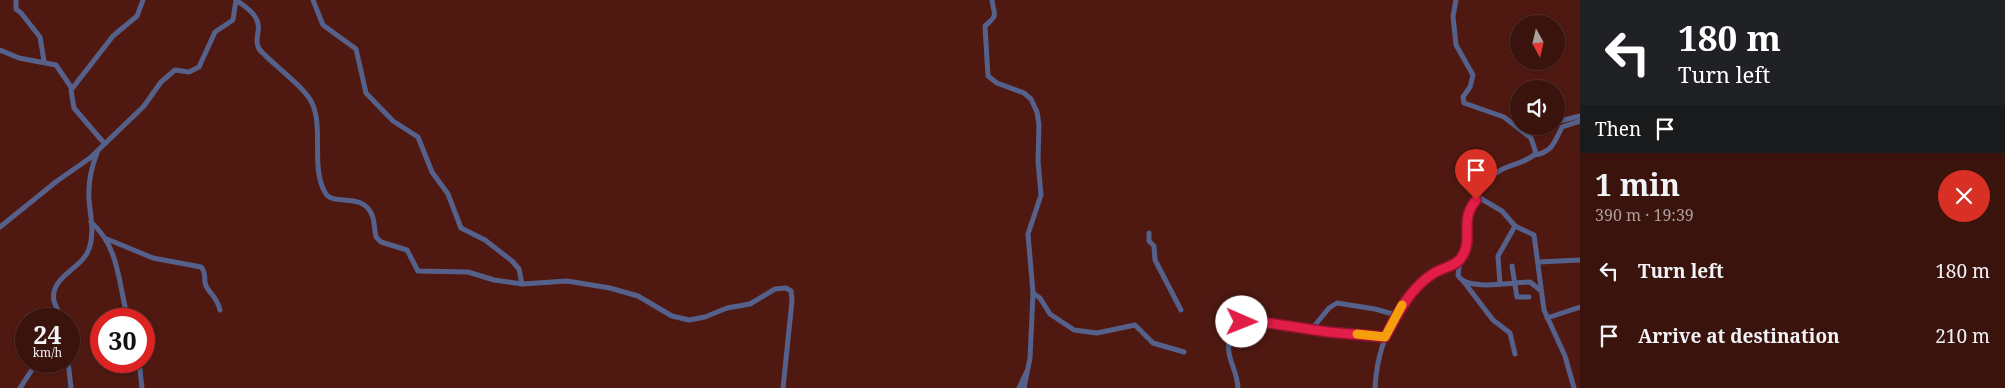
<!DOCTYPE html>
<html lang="en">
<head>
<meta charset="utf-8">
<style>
  :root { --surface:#3b130d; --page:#46201b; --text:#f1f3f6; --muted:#ac9e9d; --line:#54322e }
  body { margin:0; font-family:"Noto Serif",serif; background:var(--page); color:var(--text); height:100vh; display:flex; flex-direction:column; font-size:19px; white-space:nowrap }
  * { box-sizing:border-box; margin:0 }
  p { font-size:16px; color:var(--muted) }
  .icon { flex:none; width:28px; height:28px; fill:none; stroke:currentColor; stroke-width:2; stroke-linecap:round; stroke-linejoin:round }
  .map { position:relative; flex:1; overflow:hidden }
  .panel { display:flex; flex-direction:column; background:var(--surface); width:425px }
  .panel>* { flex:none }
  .hud { background:#202124; color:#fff; overflow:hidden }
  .needle { width:32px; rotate:172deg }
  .buttons { position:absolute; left:1510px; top:15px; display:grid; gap:10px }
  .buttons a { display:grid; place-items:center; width:55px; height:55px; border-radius:50%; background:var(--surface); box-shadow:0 1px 4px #0004,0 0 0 1px var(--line); font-size:25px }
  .speed { position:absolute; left:15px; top:308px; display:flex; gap:10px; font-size:25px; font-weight:700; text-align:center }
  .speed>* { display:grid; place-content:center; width:65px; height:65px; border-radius:50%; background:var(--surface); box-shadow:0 1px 4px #0004,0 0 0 1px var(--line); line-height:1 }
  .speed small { font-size:12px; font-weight:400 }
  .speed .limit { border:8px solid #d22; background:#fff; color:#111 }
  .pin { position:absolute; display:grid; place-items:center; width:42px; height:42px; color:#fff; margin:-51px -21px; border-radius:50% 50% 50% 0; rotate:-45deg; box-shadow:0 0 5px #0007 }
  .pin .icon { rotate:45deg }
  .me { position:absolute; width:55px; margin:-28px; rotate:91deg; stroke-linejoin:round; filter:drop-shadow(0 0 4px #0008) }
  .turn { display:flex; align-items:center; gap:18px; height:105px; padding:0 15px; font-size:22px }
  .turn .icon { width:65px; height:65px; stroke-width:2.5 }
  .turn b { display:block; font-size:35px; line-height:42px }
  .then { display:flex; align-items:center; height:48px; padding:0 15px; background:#0003; gap:10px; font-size:19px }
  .round { display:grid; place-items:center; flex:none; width:52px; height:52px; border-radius:26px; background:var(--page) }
  .head { display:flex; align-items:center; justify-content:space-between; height:85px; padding:0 15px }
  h1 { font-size:30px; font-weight:700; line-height:38px }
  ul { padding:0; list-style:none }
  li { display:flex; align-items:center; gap:15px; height:65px; padding:0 15px }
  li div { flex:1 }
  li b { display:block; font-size:19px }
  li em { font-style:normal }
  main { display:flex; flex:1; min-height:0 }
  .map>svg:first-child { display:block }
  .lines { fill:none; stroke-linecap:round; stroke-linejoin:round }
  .street { stroke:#55618b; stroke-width:5 }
  .route-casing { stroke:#92132f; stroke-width:12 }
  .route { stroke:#e11d48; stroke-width:9 }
  .slow { stroke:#f59e0b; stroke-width:9 }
</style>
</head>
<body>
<main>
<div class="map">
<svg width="1580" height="388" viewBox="0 0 1580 388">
  <rect width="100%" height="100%" fill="#4f1911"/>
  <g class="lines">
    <!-- street -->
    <g class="street">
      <path d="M16,0v9l5,4 19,24 4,24"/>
      <path d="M236,0c11,8 25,16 22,32 -1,7 -2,10 1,17 13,15 46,38 53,54 12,25 -2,66 14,91 8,12 37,-2 46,21 3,7 2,15 4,22l5,5 26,8 11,21 50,1 26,8 28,4 45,-3 43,7 28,8 34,20 17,4 16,-3 22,-9 23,-4 25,-15 11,-1 5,3 1,10 -9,87"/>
      <path d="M313,0l10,25 33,24 10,44 27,28 25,16 14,35 16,22 13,34 24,12 27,21 7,8 3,15"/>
      <path d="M992,0c2,16 7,14 -7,26l3,50 9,7 27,10 7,6 6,13 2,13 -1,36 3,34 -13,39 5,59 -3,65 -6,30"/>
      <path d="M0,50l19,8 37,7 15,22"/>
      <path d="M1556,122l24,-6"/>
      <path d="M1526,134l18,-8"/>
      <path d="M104,143l-30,-35 -3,-18 42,-54 24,-20 6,-16"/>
      <path d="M1534,155c18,-2 21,-14 28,-28l18,-6"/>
      <path d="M1478,197l24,14 13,15 19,9 10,75 21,46 9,32"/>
      <path d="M91,222c29,26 27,61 37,97"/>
      <path d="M0,227l57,-46 33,-23 54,-52 17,-24 14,-12 14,2 10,-5 16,-35 18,-12 3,-20"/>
      <path d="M1149,233v8l5,5 1,14 26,50"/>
      <path d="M107,239l46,19 48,9c6,6 2,12 5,19 6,11 10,9 14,24"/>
      <path d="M1460,261l-2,14c7,17 57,7 72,7l10,8"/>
      <path d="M1539,262l41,-2"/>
      <path d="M1512,266l5,31h12"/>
      <path d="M1464,282l29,38 17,13 5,21"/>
      <path d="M1500,284l-2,-28 17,-30"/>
      <path d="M1033,293l7,5 10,16 24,16 23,3 38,-8 18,18 31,9"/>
      <path d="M1547,318l33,-11"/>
      <path d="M62,319c-3,-6 -6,-12 -8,-18 -5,-24 28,-32 35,-52 6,-17 1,-34 0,-50 -1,-17 2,-31 8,-46"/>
      <path d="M1311,330l18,-22 8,-5 38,6 21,6"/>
      <path d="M68,361l3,27"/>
      <path d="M139,361l3,27"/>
      <path d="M20,388l15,-23 6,-4"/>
      <path d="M1019,388l8,-17"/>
      <path d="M1238,388c-1,-22 -16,-32 -6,-56 2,-5 8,-7 11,-12l142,17"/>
      <path d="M1375,388c3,-57 32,-105 85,-127 11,-19 1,-28 6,-45 4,-12 16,-27 23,-37 14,-16 35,-13 47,-26l-5,-15 -27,-21 -40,-14 -1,-6 7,-10 3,-12 -17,-30 -3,-29 3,-16"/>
    </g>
  </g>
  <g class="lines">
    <!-- route casing -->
    <g class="route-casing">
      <path id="route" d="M1242,322l6,-2 80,12 57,5c13,-24 25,-49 49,-64 8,-5 22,-7 27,-15 14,-19 -3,-36 15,-58"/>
    </g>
    <!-- route -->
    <use href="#route" class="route"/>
    <!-- slow -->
    <path class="slow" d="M1357,334l28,3 17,-32"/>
  </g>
</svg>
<div class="buttons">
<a><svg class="needle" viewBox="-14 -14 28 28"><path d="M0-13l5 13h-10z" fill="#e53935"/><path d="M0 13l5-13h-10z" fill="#ac9e9d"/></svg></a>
<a><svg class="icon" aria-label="sound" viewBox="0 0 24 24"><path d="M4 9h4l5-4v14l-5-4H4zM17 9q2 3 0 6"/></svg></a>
</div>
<div class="speed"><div>24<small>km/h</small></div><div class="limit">30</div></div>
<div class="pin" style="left:1476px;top:200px;background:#d93025"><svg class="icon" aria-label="arrive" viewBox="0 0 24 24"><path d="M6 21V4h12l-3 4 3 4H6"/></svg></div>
<svg class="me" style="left:1242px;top:322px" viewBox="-20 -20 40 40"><circle r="19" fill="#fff"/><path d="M0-13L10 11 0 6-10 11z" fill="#e11d48"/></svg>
</div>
<section class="panel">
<div class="hud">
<div class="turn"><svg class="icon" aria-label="left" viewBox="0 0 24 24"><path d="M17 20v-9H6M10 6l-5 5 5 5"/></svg><div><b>180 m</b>Turn left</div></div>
<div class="then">Then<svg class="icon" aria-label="arrive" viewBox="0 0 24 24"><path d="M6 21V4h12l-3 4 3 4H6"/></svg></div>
</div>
<div class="head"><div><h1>1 min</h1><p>390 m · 19:39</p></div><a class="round" style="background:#d93025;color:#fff"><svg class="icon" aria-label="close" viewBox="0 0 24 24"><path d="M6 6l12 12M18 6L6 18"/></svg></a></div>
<ul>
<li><svg class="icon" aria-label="left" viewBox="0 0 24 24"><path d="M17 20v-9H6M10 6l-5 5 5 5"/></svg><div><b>Turn left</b></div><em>180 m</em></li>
<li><svg class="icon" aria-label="arrive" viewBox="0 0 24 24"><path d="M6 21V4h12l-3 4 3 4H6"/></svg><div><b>Arrive at destination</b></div><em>210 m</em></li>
</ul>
</section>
</main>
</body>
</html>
